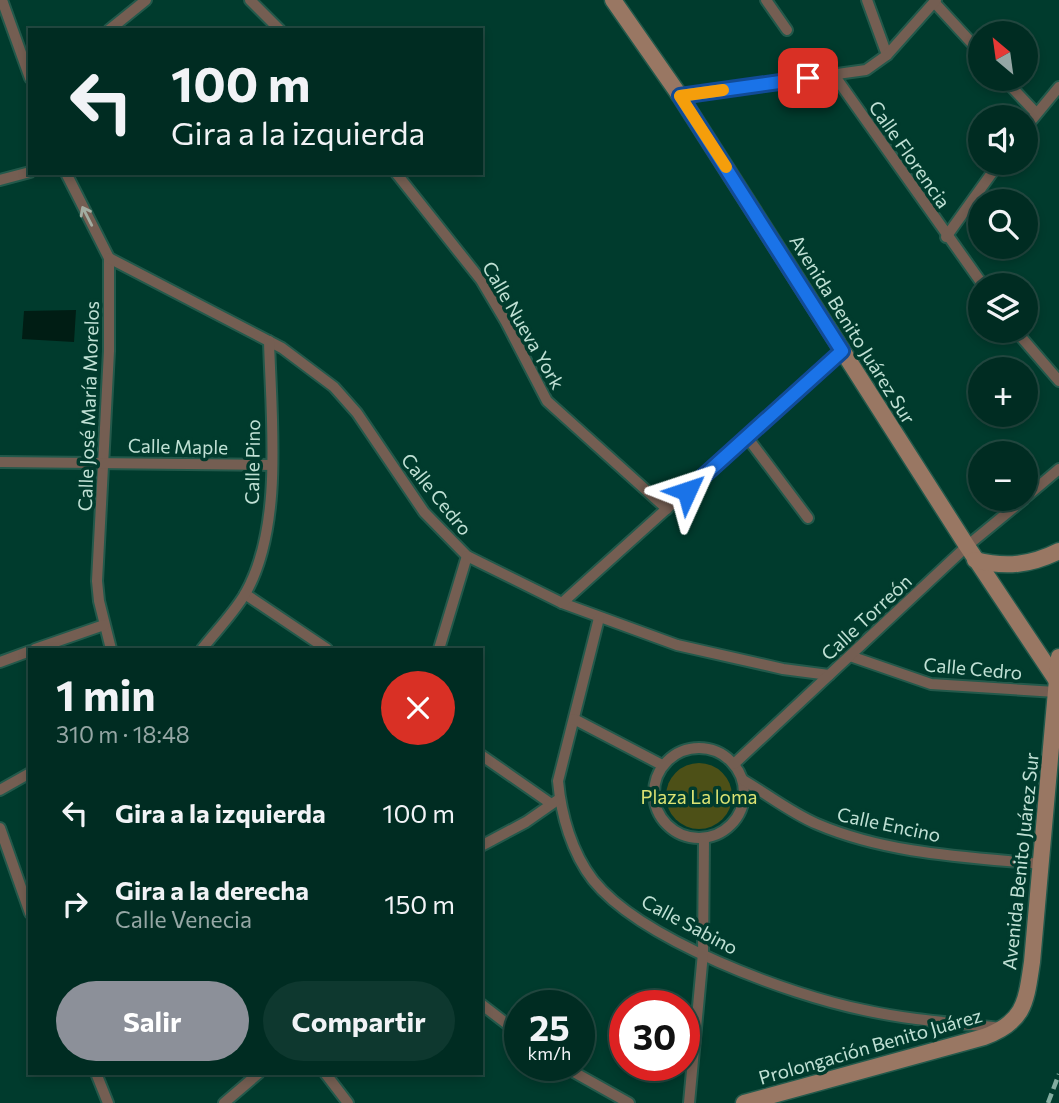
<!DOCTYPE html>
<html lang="es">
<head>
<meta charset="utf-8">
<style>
  :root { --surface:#002c22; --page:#0e382f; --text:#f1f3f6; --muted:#95a7a5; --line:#224840; --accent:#8c9099 }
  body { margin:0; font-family:Commissioner,sans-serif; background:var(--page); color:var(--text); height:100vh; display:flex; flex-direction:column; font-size:26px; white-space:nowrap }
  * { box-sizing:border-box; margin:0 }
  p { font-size:23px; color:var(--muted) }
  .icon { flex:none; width:38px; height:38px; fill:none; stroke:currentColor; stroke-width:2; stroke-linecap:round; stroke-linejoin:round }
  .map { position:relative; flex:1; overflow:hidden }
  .side { position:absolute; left:28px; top:648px; width:455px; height:427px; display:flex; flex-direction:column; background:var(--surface); border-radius:0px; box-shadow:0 4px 10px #0003,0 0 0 2px var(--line) }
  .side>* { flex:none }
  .guide { position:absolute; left:28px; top:28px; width:455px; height:147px; border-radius:0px; box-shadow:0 4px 10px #0003,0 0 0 2px var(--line); background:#002c22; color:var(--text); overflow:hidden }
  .needle { width:46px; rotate:331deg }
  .fabs { position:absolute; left:968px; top:21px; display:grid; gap:14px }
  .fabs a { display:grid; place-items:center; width:70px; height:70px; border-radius:50%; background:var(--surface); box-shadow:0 4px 10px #0003,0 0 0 2px var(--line); font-size:35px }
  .speed { position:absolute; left:504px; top:990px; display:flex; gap:14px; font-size:35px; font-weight:700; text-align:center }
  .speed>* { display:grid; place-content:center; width:91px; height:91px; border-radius:50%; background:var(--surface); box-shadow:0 4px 10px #0003,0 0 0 2px var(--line); line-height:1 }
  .speed small { font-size:18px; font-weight:400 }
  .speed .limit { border:10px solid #d22; background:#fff; color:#111 }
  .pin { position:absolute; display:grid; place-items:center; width:60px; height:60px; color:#fff; margin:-30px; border-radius:14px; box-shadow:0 4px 10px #0006 }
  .me { position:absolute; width:77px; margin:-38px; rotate:48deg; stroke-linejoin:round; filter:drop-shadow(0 0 5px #0008) }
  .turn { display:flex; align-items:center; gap:24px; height:147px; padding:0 28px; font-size:32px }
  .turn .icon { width:91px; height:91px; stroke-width:2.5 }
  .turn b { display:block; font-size:49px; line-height:60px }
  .round { display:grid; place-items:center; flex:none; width:74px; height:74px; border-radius:37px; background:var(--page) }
  .overview { display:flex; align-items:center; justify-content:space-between; height:119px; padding:0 28px }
  h1 { font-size:42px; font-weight:700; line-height:52px }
  .primary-button { display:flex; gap:14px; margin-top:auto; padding:14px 28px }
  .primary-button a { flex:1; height:80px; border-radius:42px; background:var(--accent); color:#fff; font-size:28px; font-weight:700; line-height:80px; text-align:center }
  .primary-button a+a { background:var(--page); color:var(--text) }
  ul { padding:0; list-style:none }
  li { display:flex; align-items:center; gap:21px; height:91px; padding:0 28px }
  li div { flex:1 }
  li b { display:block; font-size:26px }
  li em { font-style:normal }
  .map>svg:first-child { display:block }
  .green { fill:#4d5017 }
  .water { fill:#001d14 }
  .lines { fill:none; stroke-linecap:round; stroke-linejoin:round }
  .street-casing { stroke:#23594b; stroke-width:14 }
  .secondary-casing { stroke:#23594b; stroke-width:19 }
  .street { stroke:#745e52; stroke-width:10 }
  .secondary { stroke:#997763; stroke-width:16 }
  .rail { stroke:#82ac9f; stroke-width:4.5; stroke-dasharray:10 5; stroke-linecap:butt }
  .oneway { stroke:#a2ada1 }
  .route-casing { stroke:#114b97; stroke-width:18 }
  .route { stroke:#1a73e8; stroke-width:12 }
  .slow { stroke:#f59e0b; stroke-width:12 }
  .labels { text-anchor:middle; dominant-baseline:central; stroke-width:7; stroke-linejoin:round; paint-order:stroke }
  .street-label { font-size:19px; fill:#c0e1d5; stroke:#003b2d }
  .park-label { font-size:19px; fill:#dce373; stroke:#003b2d }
</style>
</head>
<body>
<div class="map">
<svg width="1059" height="1103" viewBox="0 0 1059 1103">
  <rect width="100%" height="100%" fill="#003b2d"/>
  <!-- green -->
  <circle class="green" cx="699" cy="796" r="33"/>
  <!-- water -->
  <path class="water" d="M76,310l-2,32 -52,-3 2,-28z"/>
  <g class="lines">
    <!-- street casing -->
    <g class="street-casing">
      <g id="street">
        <path d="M2,0l28,78"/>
        <path d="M250,0l30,30"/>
        <path d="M766,0l21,30"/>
        <path d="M867,0l20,55"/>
        <path d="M934,2l46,50"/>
        <path d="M109,30l37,-30"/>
        <path d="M834,75l149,210"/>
        <path d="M1004,79l32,34"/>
        <path d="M680,96l186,-26 21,-15 49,-55"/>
        <path d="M1026,127l33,-40"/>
        <path d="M66,173l43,85v93l-12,230 2,20 12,48"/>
        <path d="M396,173l85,107 25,42 41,79 120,108"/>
        <path d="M0,180l30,-8"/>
        <path d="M946,237l53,-74"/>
        <path d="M109,258l173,90 52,39 23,26 67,99 43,44 95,47 115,42 106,24 46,6"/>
        <path d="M1016,331l43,50"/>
        <path d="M747,437l61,81"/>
        <path d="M0,462l272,3"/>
        <path d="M1026,497l33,-28"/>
        <path d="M245,594l82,55"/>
        <path d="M562,603l280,-252"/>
        <path d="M599,618l-41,163c3,34 14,72 35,99 48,60 196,115 271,130 44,10 91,13 137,18"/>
        <path d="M35,649l69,-24"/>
        <path d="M202,649c14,-18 31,-35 43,-55 39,-67 26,-177 24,-253"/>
        <path d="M439,649l28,-93"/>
        <path d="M850,656l81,28 125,8"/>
        <path d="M0,662l30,-11"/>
        <path d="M574,719l88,46"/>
        <circle cx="699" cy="793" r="45"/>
        <path d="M481,755l69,48"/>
        <path d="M734,764l233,-218 57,-47"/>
        <path d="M743,780c24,14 48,33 74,44 70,30 149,33 224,40"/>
        <path d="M0,790l30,-17"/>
        <path d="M0,828l30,85"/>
        <path d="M481,846l45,-24 33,-23"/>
        <path d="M481,1004l39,30"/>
        <path d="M563,1066l66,37"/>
        <path d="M96,1073l12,30"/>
        <path d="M325,1073l23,30"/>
        <path d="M224,1103l35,-30"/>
        <path d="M689,1103l14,-150 1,-115"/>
      </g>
    </g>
    <!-- secondary casing -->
    <g class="secondary-casing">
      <g id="secondary">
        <path d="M613,0l67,96 287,450 90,135"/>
        <path d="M975,560c31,8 56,5 84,-9"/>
        <path d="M744,1103l240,-66c41,-15 42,-35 48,-75l27,-305"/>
      </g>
    </g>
    <!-- street -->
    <use href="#street" class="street"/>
    <!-- secondary -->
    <use href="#secondary" class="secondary"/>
    <!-- rail -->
    <path class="rail" d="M1048,1103l11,-29"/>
  </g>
  <!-- one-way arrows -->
  <defs><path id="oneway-shaft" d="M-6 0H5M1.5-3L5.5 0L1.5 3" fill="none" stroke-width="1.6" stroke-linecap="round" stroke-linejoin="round" transform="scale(1.75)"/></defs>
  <use class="oneway" href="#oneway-shaft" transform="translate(87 216) rotate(-117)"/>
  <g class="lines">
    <!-- route casing -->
    <g class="route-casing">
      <path id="route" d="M687,491l155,-140 -162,-255 128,-18"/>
    </g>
    <!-- route -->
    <use href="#route" class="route"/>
    <!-- slow -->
    <path class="slow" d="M723,90l-43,6 46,71"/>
  </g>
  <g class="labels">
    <!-- street labels -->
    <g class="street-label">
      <text transform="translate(910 154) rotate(55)">Calle Florencia</text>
      <text transform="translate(524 325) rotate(60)">Calle Nueva York</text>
      <text transform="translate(853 329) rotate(58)">Avenida Benito Juárez Sur</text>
      <text transform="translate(88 406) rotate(-88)">Calle José María Morelos</text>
      <text transform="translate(178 446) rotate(1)">Calle Maple</text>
      <text transform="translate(252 462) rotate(-89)">Calle Pino</text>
      <text transform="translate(437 494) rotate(51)">Calle Cedro</text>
      <text transform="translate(866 617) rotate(-43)">Calle Torreón</text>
      <text transform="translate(973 668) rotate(5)">Calle Cedro</text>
      <text transform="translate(889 824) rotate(12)">Calle Encino</text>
      <text transform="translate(1020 861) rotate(-84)">Avenida Benito Juárez Sur</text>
      <text transform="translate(690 924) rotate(28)">Calle Sabino</text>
      <text transform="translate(870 1046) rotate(-16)">Prolongación Benito Juárez</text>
    </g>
    <!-- park labels -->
    <g class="park-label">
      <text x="699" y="796">Plaza La loma</text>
    </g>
  </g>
</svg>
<div class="fabs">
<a><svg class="needle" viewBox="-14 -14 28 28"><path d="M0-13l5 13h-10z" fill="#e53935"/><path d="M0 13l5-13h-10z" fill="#95a7a5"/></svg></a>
<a><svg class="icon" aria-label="sound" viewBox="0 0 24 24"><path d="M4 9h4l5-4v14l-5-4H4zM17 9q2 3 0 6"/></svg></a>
<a><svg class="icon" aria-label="search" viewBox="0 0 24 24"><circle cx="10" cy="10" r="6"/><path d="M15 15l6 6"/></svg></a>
<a><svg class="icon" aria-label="layers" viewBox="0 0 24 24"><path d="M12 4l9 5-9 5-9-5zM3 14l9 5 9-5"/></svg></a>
<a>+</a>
<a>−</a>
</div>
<div class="speed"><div>25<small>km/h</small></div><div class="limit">30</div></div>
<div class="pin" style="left:808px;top:78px;background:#d93025"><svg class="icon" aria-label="arrive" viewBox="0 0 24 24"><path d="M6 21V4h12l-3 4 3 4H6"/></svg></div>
<svg class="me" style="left:687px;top:491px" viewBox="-20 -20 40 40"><path d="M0-17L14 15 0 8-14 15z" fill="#1a73e8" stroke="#fff" stroke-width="4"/></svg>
<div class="guide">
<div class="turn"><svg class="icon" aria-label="left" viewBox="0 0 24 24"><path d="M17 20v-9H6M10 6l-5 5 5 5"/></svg><div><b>100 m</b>Gira a la izquierda</div></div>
</div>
<section class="side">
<div class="overview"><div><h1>1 min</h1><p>310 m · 18:48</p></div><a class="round" style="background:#d93025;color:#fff"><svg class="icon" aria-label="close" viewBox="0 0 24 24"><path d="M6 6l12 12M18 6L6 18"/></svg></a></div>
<ul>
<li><svg class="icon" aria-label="left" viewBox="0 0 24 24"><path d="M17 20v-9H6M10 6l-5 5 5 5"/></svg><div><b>Gira a la izquierda</b></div><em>100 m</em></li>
<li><svg class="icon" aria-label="right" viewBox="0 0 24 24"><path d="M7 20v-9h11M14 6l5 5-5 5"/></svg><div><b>Gira a la derecha</b><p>Calle Venecia</p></div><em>150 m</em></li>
</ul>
<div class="primary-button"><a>Salir</a><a>Compartir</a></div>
</section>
</div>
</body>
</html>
